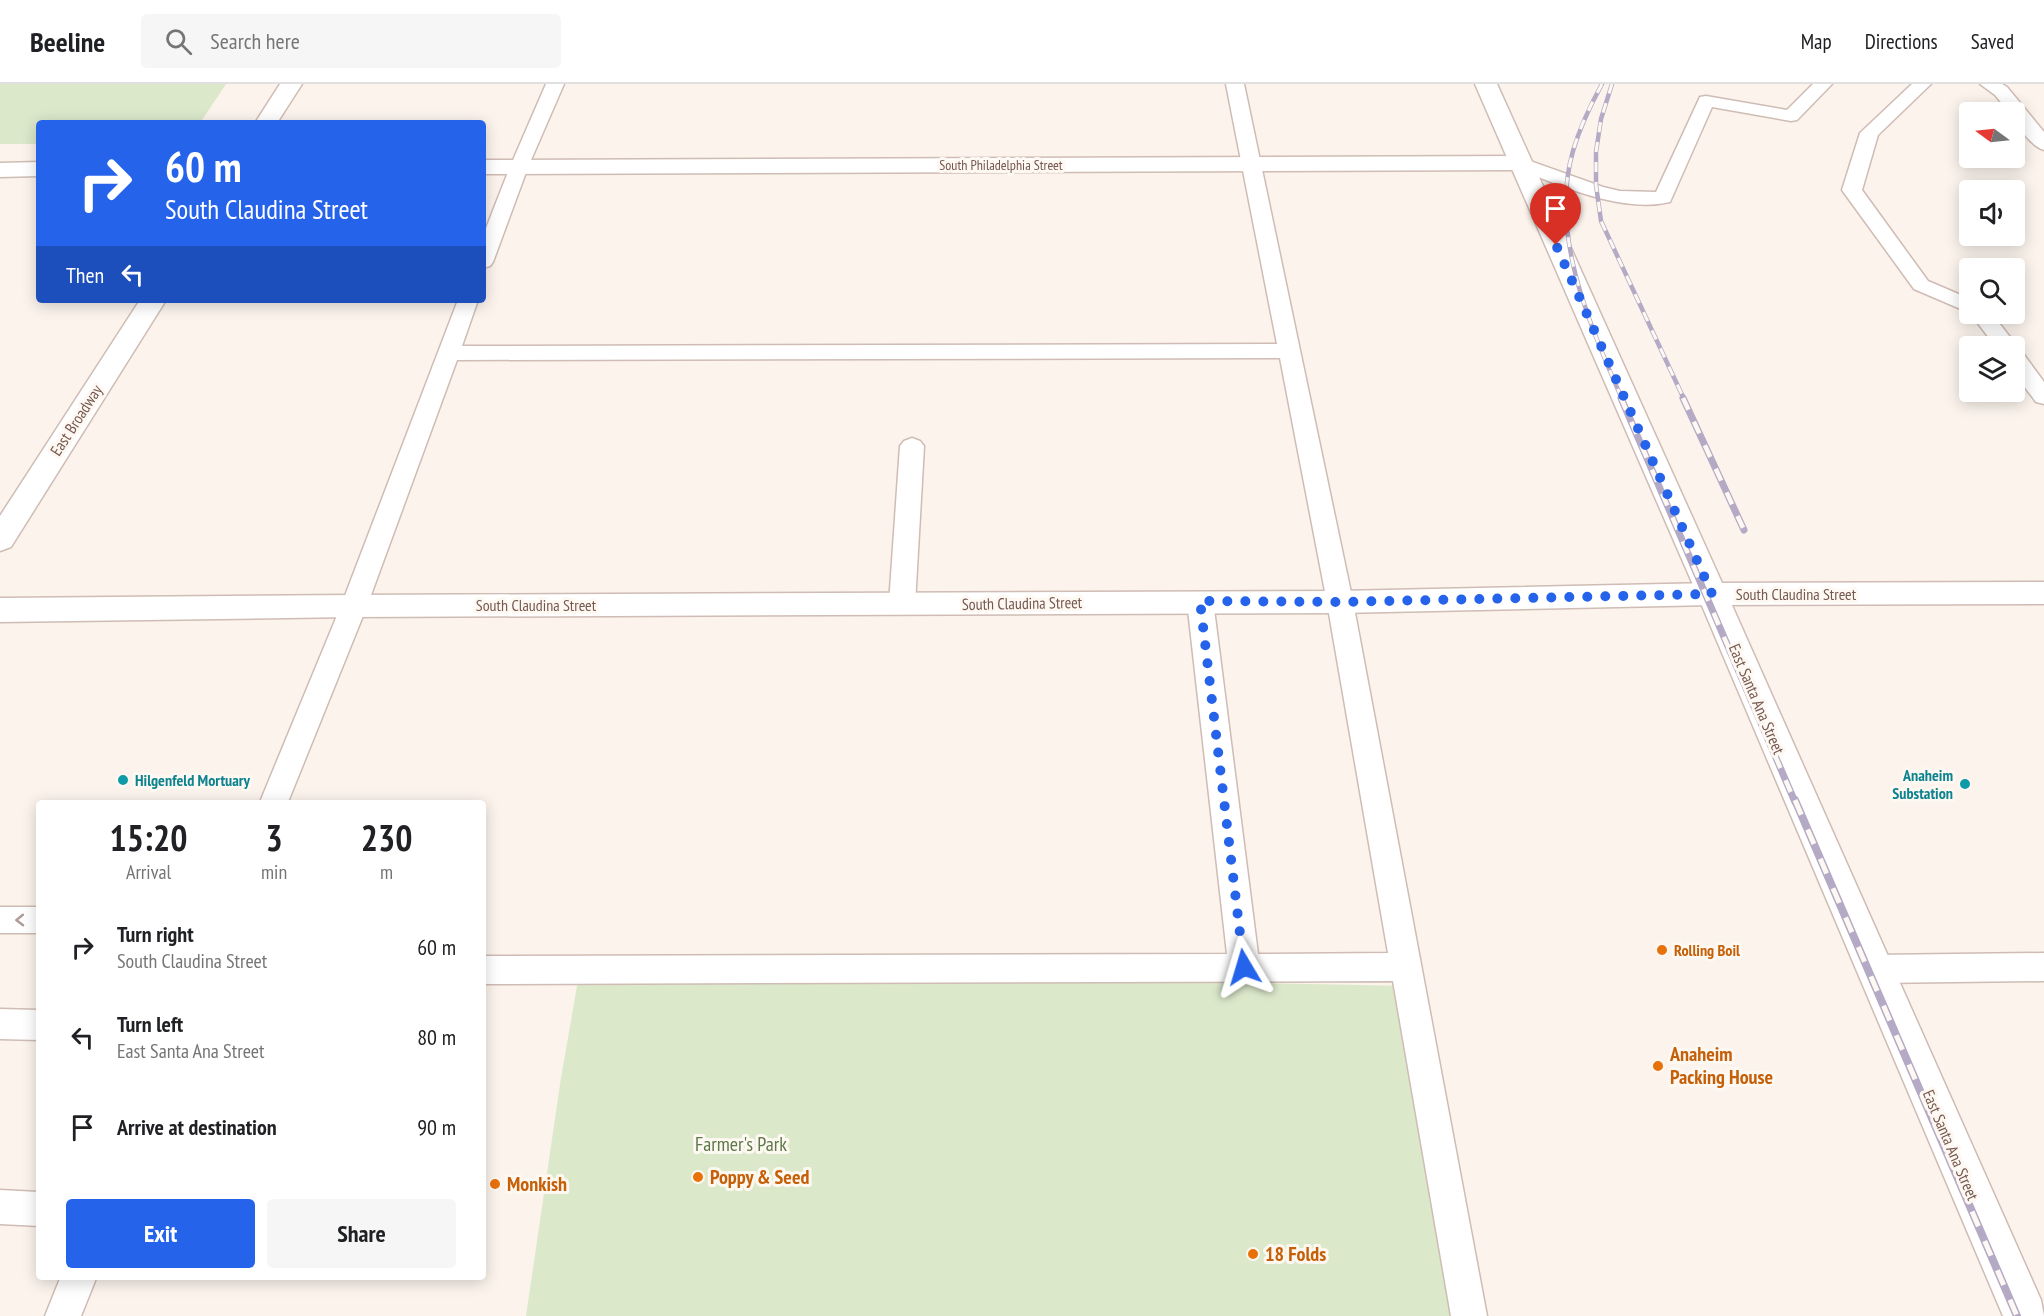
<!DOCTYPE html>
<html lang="en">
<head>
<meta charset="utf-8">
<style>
  :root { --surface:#fff; --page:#f6f6f6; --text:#202124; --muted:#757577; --line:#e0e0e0; --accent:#2563eb }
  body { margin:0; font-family:"PT Sans Narrow",sans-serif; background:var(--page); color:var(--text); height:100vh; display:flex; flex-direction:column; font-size:22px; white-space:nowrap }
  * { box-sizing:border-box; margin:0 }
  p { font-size:20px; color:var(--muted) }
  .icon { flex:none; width:33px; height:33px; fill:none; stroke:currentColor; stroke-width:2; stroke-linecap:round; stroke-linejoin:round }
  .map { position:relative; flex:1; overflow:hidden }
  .details { position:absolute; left:36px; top:716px; width:450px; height:480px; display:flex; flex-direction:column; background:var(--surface); border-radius:6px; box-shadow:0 3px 15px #0003 }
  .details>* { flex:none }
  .hud { position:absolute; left:36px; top:36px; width:450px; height:183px; border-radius:6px; box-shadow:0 3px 15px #0003; background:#2563eb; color:#fff; overflow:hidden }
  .needle { width:39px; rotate:285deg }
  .controls { position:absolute; left:1959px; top:18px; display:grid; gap:12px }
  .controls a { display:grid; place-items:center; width:66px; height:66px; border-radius:6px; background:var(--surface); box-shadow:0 3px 15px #0003; font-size:30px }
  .pin { position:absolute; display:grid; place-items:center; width:51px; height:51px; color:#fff; margin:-62px -26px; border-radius:50% 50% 50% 0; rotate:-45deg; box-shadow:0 0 6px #0007 }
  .pin .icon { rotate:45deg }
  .me { position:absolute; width:66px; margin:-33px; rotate:353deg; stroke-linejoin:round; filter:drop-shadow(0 0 4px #0008) }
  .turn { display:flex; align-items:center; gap:21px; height:126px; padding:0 30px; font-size:27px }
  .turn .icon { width:78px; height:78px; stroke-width:2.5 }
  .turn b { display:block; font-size:42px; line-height:51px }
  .then { display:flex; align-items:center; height:57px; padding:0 30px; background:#0003; gap:12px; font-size:22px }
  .eta { display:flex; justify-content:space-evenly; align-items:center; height:102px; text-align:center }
  .eta b { font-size:36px; font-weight:700; line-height:42px }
  .button { display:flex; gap:12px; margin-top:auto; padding:12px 30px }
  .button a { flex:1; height:69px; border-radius:6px; background:var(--accent); color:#fff; font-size:24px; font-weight:700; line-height:69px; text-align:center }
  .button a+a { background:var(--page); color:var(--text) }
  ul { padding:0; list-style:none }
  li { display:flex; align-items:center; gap:18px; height:90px; padding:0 30px }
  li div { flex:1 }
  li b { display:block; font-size:22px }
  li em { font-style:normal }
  header { display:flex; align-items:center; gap:36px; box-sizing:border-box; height:84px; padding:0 30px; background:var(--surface); border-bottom:2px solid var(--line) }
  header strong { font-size:28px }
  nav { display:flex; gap:33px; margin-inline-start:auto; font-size:21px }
  .search { width:420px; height:54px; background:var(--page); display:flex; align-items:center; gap:15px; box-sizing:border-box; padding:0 21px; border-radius:6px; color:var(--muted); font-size:22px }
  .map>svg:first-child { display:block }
  .green { fill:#dbe8ca }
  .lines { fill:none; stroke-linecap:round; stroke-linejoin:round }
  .service-casing { stroke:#cfbcb4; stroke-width:3 }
  .minor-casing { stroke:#cfbcb4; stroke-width:3 }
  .tertiary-casing { stroke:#cfbcb4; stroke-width:3 }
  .service { fill:#fff; fill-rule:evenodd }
  .minor { fill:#fff; fill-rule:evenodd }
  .tertiary { fill:#fff; fill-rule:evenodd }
  .rail-far2-casing { stroke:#b5aac5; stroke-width:4.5 }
  .rail-far1-casing { stroke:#b5aac5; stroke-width:7 }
  .rail-casing { stroke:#b5aac5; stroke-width:8 }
  .rail-far2 { stroke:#fef8f2; stroke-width:3; stroke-dasharray:10; stroke-linecap:butt }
  .rail-far1 { stroke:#fef8f2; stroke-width:4.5; stroke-dasharray:13; stroke-linecap:butt }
  .rail { stroke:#fef8f2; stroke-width:5; stroke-dasharray:16; stroke-linecap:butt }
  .oneway { stroke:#ac9b96 }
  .route { stroke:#2563eb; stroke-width:10; stroke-dasharray:0 18 }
  .culture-dot { fill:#0f9aa8; stroke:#fef8f2; stroke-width:2 }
  .food-dot { fill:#e8710a; stroke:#fef8f2; stroke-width:2 }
  .labels { text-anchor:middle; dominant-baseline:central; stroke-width:6; stroke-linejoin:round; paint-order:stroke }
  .far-street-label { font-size:14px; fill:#755850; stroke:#fef8f2 }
  .street-label { font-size:16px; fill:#755850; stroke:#fef8f2 }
  .culture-label { font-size:16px; font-weight:bold; fill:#0d838f; stroke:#fef8f2; text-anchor:end }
  .food-label { font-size:16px; font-weight:bold; fill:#c56008; stroke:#fef8f2; text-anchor:start }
  .near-food-label { font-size:20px; font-weight:bold; fill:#c56008; stroke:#fef8f2; text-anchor:start }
  .near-park-label { font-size:20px; fill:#5e7949; stroke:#fef8f2 }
</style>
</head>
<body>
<header>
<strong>Beeline</strong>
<div class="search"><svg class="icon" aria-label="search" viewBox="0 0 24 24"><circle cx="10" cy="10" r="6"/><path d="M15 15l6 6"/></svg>Search here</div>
<nav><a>Map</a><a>Directions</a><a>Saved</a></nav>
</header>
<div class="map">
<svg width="2044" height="1232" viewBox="0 0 2044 1232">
  <rect width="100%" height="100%" fill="#fbf3ec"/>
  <!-- green -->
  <g class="green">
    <path d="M0,0h226l-26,39h-161v21h-39z"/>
    <path d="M580,885l829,17 59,330h-942l35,-238z"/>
  </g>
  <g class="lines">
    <!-- service casing -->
    <g class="service-casing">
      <g id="service">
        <path d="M546,0h18l-36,83 -35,95 -3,4 -7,2v-32l27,-69z"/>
        <path d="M1226,0h18l109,518 134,714h-36l-58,-335 -910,3v-28l744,-2 -40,-353 4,-7 9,-2 9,2 4,7 45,353 130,-1 -61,-351 -47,-244 -823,2 -90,246 -79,196h-28l81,-196 117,-306h20l-16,46 815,-2z"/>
        <path d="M1813,0h19l-35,36 -6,1 -79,-14 -42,95c-50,12 -112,-18 -158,-35l-2,-4 2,-4 7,-2 84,30 17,4 36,1 44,-95 6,-1 81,14z"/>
        <path d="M1912,0h19l-53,51 -16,55 66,91 42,18v14l-56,-24 -72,-99 18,-57z"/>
        <path d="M1980,0h22l5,3 37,45v18c-12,-3 -30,-26 -30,-38h-5l-14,-17z"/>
        <path d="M1971,230h21l25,32 -3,3v-3h-19z"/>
        <path d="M2014,266l8,2 22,30v22l-8,-2 -22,-29z"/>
        <path d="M912,354l8,3 4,5 -9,158 -4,7 -9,2 -9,-2 -4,-7 11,-158 4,-5z"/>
        <rect x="0" y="823" width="39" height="26"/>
        <path d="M2044,869v28l-169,2 -11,-4 -5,-10 5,-10 11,-4z"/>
        <path d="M0,925l39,1v30l-39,-1z"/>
        <path d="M0,1106l39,2v34l-39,-2z"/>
        <path d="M61,1192h36l-16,40h-36z"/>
      </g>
    </g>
    <!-- minor casing -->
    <g class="minor-casing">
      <g id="minor">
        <path d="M1519,72l8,2 3,5 -3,5 -8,2 -1036,4v-14z"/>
        <path d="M39,78v14l-39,1v-14z"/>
        <path d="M2044,498v22l-332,1 -372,8 -986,4 -354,5v-24l354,-3 986,-4 372,-8z"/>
      </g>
    </g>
    <!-- tertiary casing -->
    <g class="tertiary-casing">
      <g id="tertiary">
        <path d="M280,0h22l-25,39h-22z"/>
        <path d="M1475,0h22l230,510 314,706 3,16h-41l-306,-722z"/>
        <path d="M140,216h26l-155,247 -11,4v-35z"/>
      </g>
    </g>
    <!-- service -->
    <use href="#service" class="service"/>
    <!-- minor -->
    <use href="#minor" class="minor"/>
    <!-- tertiary -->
    <use href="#tertiary" class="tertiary"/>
    <!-- rail-far2 casing -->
    <g class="rail-far2-casing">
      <g id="rail-far2">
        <path d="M1602,0c-12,22 -22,43 -29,67 -24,83 17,174 49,248"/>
        <path d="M1612,0l-11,35 -5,33v33l5,36 83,178"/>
      </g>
    </g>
    <!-- rail-far1 casing -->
    <g class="rail-far1-casing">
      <g id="rail-far1">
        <path d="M1621,314l174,404"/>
        <path d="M1683,314l61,132"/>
      </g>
    </g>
    <!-- rail casing -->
    <g class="rail-casing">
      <path id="rail" d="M1795,716l222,516"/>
    </g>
    <!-- rail-far2 -->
    <use href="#rail-far2" class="rail-far2"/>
    <!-- rail-far1 -->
    <use href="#rail-far1" class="rail-far1"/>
    <!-- rail -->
    <use href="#rail" class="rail"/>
  </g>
  <!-- one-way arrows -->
  <defs><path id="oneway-chevron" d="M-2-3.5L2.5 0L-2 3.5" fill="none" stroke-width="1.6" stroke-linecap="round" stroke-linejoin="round" transform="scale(1.5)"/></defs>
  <use class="oneway" href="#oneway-chevron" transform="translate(20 836) rotate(179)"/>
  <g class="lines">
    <!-- route -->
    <path class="route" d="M1244,883l-44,-366 140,1 372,-8 -156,-349"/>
  </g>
  <!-- markers -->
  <g class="culture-dot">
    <circle cx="123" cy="696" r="6"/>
    <circle cx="1965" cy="700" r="6"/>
  </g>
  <g class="food-dot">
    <circle cx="1662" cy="866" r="6"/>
    <circle cx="1658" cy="982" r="6"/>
    <circle cx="698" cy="1093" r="6"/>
    <circle cx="495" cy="1100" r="6"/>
    <circle cx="1253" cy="1170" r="6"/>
  </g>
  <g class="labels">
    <!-- far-street labels -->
    <g class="far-street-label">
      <text x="1001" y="81">South Philadelphia Street</text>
    </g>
    <!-- street labels -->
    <g class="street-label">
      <text transform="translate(76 336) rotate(-57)">East Broadway</text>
      <text x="1796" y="510">South Claudina Street</text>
      <text transform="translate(1022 519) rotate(-1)">South Claudina Street</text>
      <text x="536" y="521">South Claudina Street</text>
      <text transform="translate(1757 615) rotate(67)">East Santa Ana Street</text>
      <text transform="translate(1951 1061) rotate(67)">East Santa Ana Street</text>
    </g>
    <!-- culture labels -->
    <g class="culture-label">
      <text x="1953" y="691">Anaheim<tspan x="1953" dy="18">Substation</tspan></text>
      <text x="135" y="696" text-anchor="start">Hilgenfeld Mortuary</text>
    </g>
    <!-- food labels -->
    <g class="food-label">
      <text x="1674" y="866">Rolling Boil</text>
    </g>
    <!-- near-food labels -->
    <g class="near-food-label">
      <text x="1670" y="970">Anaheim<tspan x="1670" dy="23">Packing House</tspan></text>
      <text x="710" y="1093">Poppy &amp; Seed</text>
      <text x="507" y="1100">Monkish</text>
      <text x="1265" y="1170">18 Folds</text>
    </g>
    <!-- near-park labels -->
    <g class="near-park-label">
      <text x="741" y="1060">Farmer's Park</text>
    </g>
  </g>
</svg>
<div class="controls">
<a><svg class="needle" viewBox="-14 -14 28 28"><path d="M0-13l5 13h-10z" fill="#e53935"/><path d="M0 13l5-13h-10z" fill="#757577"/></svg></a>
<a><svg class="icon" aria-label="sound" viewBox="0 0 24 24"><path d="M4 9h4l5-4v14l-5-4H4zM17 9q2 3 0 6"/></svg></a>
<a><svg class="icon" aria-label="search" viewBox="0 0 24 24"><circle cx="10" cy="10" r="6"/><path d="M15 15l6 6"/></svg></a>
<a><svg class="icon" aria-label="layers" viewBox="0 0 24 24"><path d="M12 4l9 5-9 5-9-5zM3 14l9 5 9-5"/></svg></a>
</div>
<div class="pin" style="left:1556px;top:161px;background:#d93025"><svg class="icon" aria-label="arrive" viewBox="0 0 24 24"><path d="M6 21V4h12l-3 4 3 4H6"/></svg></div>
<svg class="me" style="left:1244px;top:883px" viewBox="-20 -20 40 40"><path d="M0-17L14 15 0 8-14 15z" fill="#2563eb" stroke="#fff" stroke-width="4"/></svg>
<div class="hud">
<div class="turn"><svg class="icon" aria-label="right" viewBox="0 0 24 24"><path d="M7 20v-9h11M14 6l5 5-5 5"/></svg><div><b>60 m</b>South Claudina Street</div></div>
<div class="then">Then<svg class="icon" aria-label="left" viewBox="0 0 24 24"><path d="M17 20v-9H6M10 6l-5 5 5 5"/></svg></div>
</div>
<section class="details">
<div class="eta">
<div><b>15:20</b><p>Arrival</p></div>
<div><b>3</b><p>min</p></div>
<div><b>230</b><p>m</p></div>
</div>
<ul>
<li><svg class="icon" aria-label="right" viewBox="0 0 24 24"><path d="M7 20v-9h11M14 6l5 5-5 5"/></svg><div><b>Turn right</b><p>South Claudina Street</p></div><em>60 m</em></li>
<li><svg class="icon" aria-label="left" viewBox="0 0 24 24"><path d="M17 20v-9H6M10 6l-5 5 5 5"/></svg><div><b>Turn left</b><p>East Santa Ana Street</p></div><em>80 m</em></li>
<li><svg class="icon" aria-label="arrive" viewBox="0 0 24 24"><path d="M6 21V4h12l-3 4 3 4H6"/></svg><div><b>Arrive at destination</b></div><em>90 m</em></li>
</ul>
<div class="button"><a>Exit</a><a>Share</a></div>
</section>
</div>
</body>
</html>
